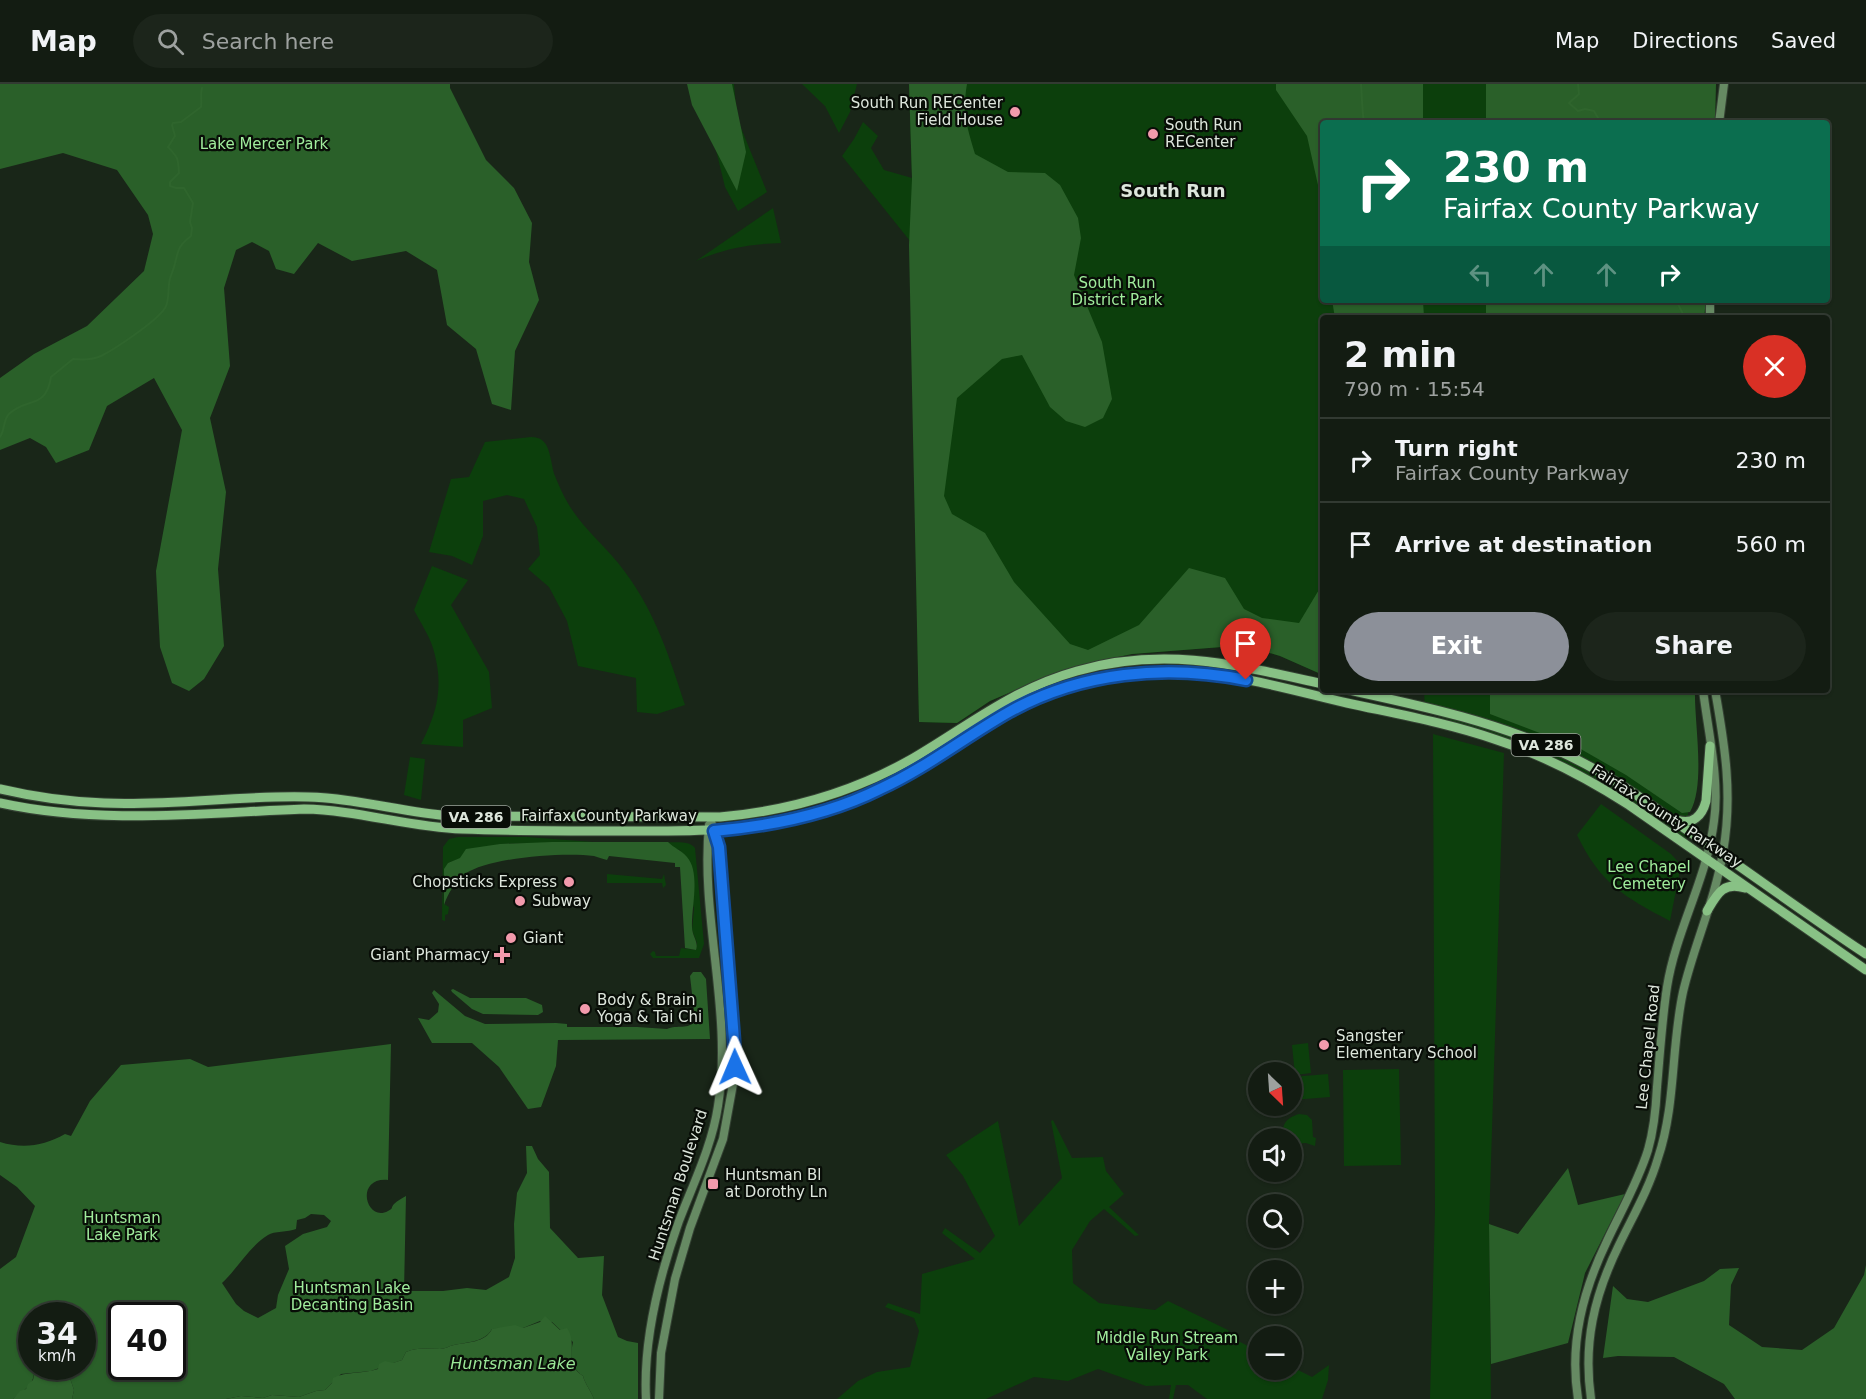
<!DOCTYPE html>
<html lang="en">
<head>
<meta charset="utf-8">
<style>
  :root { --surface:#131c12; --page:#1c251b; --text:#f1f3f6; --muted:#9da19f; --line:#323a32; --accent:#8c9099 }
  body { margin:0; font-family:"DejaVu Sans",sans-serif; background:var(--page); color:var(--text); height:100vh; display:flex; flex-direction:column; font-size:22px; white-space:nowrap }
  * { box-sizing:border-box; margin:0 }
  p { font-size:20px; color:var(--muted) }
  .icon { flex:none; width:33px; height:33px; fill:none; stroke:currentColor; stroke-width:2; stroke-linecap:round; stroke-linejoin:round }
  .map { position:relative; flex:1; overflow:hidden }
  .panel { position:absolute; left:1320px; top:231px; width:510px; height:378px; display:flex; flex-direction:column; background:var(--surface); border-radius:6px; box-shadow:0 2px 4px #0004,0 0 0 2px var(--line) }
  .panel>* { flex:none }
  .banner { position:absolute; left:1320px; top:36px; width:510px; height:183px; border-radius:6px; box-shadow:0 2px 4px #0004,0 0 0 2px var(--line); background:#0b6e4f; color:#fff; overflow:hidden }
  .needle { width:39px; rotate:155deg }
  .fabs { position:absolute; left:1248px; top:978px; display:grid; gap:12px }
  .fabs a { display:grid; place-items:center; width:54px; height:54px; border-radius:50%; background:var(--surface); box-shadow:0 2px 4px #0004,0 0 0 2px var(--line); font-size:30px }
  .speed { position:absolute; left:18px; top:1218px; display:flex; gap:12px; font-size:30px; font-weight:700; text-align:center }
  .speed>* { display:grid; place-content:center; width:78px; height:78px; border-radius:50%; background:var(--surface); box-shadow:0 2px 4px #0004,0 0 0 2px var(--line); line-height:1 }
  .speed small { font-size:15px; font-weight:400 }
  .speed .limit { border:3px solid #111; border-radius:9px; background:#fff; color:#111 }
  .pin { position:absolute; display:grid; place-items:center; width:51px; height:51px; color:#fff; margin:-62px -26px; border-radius:50% 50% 50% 0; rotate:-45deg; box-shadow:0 0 6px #0007 }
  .pin .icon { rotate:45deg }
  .me { position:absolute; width:66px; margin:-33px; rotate:359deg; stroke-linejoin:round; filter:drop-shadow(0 0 4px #0008) }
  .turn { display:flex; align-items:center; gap:21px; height:126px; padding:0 24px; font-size:27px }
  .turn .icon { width:78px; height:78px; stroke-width:2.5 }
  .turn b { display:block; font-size:42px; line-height:51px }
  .lanes { display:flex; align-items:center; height:57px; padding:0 24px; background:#0003; justify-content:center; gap:30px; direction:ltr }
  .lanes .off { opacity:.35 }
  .round { display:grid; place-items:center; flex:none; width:63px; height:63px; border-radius:32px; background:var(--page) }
  .overview { display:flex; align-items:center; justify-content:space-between; height:102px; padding:0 24px }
  h1 { font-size:36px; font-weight:700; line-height:45px }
  .primary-button { display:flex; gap:12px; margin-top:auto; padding:12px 24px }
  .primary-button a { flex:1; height:69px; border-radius:36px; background:var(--accent); color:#fff; font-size:24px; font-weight:700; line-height:69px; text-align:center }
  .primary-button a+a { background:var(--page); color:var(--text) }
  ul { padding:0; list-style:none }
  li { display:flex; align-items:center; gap:18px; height:84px; padding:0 24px; border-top:2px solid var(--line) }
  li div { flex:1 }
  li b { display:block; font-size:22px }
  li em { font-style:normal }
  header { display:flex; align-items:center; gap:36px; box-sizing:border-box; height:84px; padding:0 30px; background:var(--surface); border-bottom:2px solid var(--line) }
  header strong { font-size:28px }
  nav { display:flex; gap:33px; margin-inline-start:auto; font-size:21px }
  .search { width:420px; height:54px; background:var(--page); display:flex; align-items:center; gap:15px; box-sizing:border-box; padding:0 21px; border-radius:33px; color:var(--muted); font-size:22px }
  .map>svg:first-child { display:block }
  .green { fill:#0c3f0c }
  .forest { fill:#2a6029; fill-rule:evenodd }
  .water { fill:#2f652d }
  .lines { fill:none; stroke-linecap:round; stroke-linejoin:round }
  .stream { stroke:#2f652d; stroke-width:2 }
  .secondary-casing { stroke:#344133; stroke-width:10 }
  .highway-casing { stroke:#344133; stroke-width:11 }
  .secondary { stroke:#668a63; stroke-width:8 }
  .highway { stroke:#88c185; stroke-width:9 }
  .route-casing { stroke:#114b97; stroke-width:15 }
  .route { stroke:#1a73e8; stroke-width:10 }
  .poi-dot { fill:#f29aac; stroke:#080d07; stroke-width:2 }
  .labels { text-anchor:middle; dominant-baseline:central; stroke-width:4.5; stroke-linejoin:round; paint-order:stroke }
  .shield { fill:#080d07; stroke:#9da59c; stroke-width:1.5 }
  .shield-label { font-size:14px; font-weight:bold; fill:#dde6dc }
  .poi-label { font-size:15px; fill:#dde6dc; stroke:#080d07; text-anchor:start }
  .park-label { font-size:15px; fill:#a0ed9c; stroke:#080d07 }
  .street-label { font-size:15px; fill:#dde6dc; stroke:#080d07 }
  .water-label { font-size:16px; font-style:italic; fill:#9ae796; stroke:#080d07 }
  .quarter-label { font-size:18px; font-weight:bold; fill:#dde6dc; stroke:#080d07 }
</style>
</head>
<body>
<header>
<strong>Map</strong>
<div class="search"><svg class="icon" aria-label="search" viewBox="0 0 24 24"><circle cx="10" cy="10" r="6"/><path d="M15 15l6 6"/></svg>Search here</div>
<nav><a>Map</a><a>Directions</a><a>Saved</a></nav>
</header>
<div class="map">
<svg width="1866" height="1315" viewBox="0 0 1866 1315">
  <rect width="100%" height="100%" fill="#192618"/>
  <!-- green -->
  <g class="green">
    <path d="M692,0h42l3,34 30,74 -29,19 -13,-24 -18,-74z"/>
    <path d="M802,0h55l-7,28 -11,21 -14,-27z"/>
    <path d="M909,0h801l-5,39h-382v177h383l-2,18h-381v357l-43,-19 -27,-8 -31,-1 -90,7 -38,8 -50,16 -54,23 -33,22 -38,-1 -9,-481 -68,-85 12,-17 9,-17 15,14 -7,12 13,22 28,8z"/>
    <path d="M773,124l8,35c-32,1 -55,5 -85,18z"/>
    <path d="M531,353c5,0 9,1 12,4 8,7 8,25 12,35 4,10 8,19 14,29 15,25 39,43 56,67 30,40 45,86 60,133l-28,9 -20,-2 -1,-34 -58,-12 -11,-45 -18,-34 -21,-18 12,-14 -3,-28 -13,-28 -17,-4 -24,6v35l-11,29 -20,-9 -23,-4 22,-73 18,-2 16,-35z"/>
    <path d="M432,482l36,14 -17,25 38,67 3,36 -29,12v27l-42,-3c17,-33 23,-59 12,-96 -4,-13 -13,-26 -19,-38z"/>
    <path d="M1424,606h271l-9,159 -96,-64 -79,-45 -86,-28z"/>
    <path d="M1433,650l71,19 -15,471 2,175h-61l5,-189z"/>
    <path d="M410,673l15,2 -4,41 -17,-5z"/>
    <path d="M1601,720l70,50 10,11 -11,56c-46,-24 -70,-38 -93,-86z"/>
    <path d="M458,753h69l66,5 -93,2 -52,19 -5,23 1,18 5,3 -1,7 -3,1v6l-3,-1 1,-73 6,-8z"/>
    <path d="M668,758c9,1 21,-2 27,6l9,96 -5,14h-46l-3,-4 3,-3 2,1 1,4h23l2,-8 15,2 1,-7 -5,-13 2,-21 -14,-59 -5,-1z"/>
    <path d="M607,790l55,5 2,-5 2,11 -3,3 -1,-5h-55z"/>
    <path d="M1308,959l3,30 -16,2 -3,-30z"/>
    <path d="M1399,985l2,96 -57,1 -1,-96z"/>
    <path d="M1328,990l2,23 -38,3v-23z"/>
    <path d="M1299,1030l8,1 5,5 1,17 3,1 -1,8 -9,-3 -14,1v-6h-7c-5,-13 1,-20 14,-24z"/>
    <path d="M1053,1036l19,38 31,-1 3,14 18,23 -15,13 30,28 -4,1 -31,-27 -14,12 -18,29 1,33 26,20 56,7 13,-9 60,29 8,10 22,11v19h34v-3l20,10 17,-12 -1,15 -6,19h-115l-19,-14h-12l-3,14h-4l2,-14 -25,1 -48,-17 -30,12 -34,-4 -48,22h-149l21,-18 19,-9 33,-5 9,-36 -5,-13 -29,-11 3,-4 32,11 2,-40 53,-15 -33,-26 3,-5 35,25 15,-17 -32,-60 -17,-21 52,-34 21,105 43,-48 -11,-57z"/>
  </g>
  <!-- forest -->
  <g class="forest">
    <path d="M0,0h450v4l36,72 28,28 18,35 -3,39 10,38 -24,51 -4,59 -19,-6 -16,-55 -29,-24 -10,-55 -31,-19 -54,10 -34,-18 -24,31 -18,-5 -7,-18 -17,-9 -16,8 -12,38 6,78 -20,52 16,74 -8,77 6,77 -20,33 -15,12 -17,-8 -12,-36 -4,-76 26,-141 -28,-52 -47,28 -18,44 -33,13 -10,-16 -16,-9 -30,12v-72l34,-24 53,-28 57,-55 9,-37 -5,-19 -31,-45 -54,-17 -63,16z"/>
    <path d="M687,0h45l14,68 -9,39 -45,-86z"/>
    <path d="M909,0h58c-5,29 0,43 8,70l33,18 37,1 15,12 18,33 3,20 -7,37 28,67 10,57 -9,19 -18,9 -19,-6 -16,-14 -28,-52 -20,4 -45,39 -13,98 8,18 33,19 29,49 56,62 18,6 51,-25 50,-57 36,10 19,31 18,9 37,5 24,-40v92l-43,-19 -27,-8 -31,-1 -90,7 -38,8 -50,16 -54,23 -33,22 -38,-1 -10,-477 3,-66z"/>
    <path d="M1276,0h147v39h-100v97l-3,-26 -13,-58 -31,-46z"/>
    <path d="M1486,0h230l-1,39h-229z"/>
    <path d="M1332,216h91l1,18h-89z"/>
    <path d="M1486,216h220l-2,18h-218z"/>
    <path d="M1490,606h205c-1,33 11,94 -5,122l-8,1 -56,-38 -47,-27 -89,-34z"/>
    <path d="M552,758h116c6,6 13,8 19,15 14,16 4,51 5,70 0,9 7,15 4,23l-11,-2 -5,-81h-5v-4l-66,-7 -2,4c-5,-1 -9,-3 -13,-4 -29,-4 -105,1 -129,18 -10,8 -17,19 -21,31v-36l4,-6 12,-5 6,-9 34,-5z"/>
    <path d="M693,888h8l5,7 4,60 -152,1 -2,26 -15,41 -13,2 -29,-42 -27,-24h-40l-14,-25 11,2 9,-8 1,-8 -7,-11 2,-3 31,26 20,8 71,-1 11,1v3h70l30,2c10,-5 22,2 28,-9l-5,-44z"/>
    <path d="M453,905l17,9h56l16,7 1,7 -5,3 -55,-1 -11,-5 -20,-17 -1,-2z"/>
    <path d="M391,960l-3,136c-34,-3 -22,43 0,31 6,-3 2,-2 6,-7 3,-3 8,-6 12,-8l-2,95h39l24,-3 19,2 23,-13 6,-19 -1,-34 3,-31 10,-20 -1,-27h6l6,13 11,13 1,56 28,30 26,-2 -2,39 16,42 9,4 11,2v56h-44c-3,-8 -9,-15 -11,-23 -13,-9 -13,-20 -10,-34l-21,-20 -12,-1 -17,7 -31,1c-7,13 -24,13 -38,16 -5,1 -9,4 -14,4 -12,0 -23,-2 -34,3l-4,8 -31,11 -30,3 -16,16 -9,1 -17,6 -27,-2 -9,3 -22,-2 -15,3h-154l2,-9 -4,-12 6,-11 6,-1v-50h-50v50l4,1c-2,4 -2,10 -4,14 -4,8 -13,12 -19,18h-13v-130l16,-12 19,-51 -18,-19 -17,-12v-33c23,7 44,4 65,-8l6,2 19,-35 31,-36 69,-6 18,8zM311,1130l13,1 7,6 -4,6 -24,7 -18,12 4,23 -11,26 -2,13 -18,10 -14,-7 -8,-7 -14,-21c16,-15 27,-36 46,-48 6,-4 20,-3 28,-6l1,-9 8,-2zM122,1232h50v50h-50z"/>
    <path d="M1568,1084l10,37 47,-11 -40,79 -17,70 -77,21 -2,-140 29,10z"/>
    <path d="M1866,1181v134h-131l-11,-15 -50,-27 -56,-1 -15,2 10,-72 14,13 21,3 56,-21 16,-12 19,-1 -8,17 -2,40 33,22 40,3 32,-22 30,-53z"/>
  </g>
  <!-- water -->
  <g class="water">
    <path d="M545,1232l15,14 7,-2c12,18 -5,34 16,48 2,8 8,15 11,23h-368l15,-3 22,2 9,-3 27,2 17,-6 9,-1 7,-7 1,-5c14,-7 30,-4 45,-9l1,-5 6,-3 8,2 9,-3 4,-8c11,-5 22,-3 34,-3 5,0 9,-3 14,-4 13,-3 31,-2 38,-16l23,-4 8,3 17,-6z"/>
    <path d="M36,1282l40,1 -6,11 4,12 -2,9h-59l7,-8 6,-2 2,-5 5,-4z"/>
  </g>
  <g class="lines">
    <!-- stream -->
    <g class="stream">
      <path d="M1361,0c1,13 1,26 3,39"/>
      <path d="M1578,0l1,10 -10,9 9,8 7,-2 9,2 7,12"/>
      <path d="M1676,216l9,18"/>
      <path d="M0,353c5,-7 3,-17 9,-23 17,-17 37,-4 42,-37l22,-18c10,1 19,1 28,-3 14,-7 56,-35 64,-48 4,-6 3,-16 4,-23 0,-7 3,-11 5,-18 5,-17 2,-19 17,-31l1,-8 -2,-6 3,-19 -9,-15h-8l-6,-2v-4l9,-9c-1,-16 -1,-15 -11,-26l7,-11 -3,-11 1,-2 8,-1 20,-15c1,-7 -1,-12 1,-19"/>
    </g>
    <!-- secondary casing -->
    <g class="secondary-casing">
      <g id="secondary">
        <path d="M1719,39l5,-39"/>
        <path d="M1710,234v-18"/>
        <path d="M646,1315c-3,-59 13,-122 33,-178 14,-37 33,-75 39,-115 15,-93 -18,-188 -9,-281"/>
        <path d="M659,1315l2,-46 14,-74 15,-51 33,-89 10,-55 1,-44 -15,-193 -9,-29"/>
        <path d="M1578,1315c-9,-56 5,-108 29,-158 14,-30 31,-59 41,-91 6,-21 8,-42 9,-63 3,-34 5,-67 10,-100 9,-57 40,-108 47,-166 6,-40 -6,-90 -11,-131"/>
        <path d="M1591,1315c-8,-56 3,-103 28,-154 14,-29 30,-56 39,-87 18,-53 13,-111 25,-166 11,-47 32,-92 40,-140 10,-56 2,-106 -8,-162"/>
      </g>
    </g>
    <!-- highway casing -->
    <g class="highway-casing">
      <g id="highway">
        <path d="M1349,606c73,16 145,31 214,63 53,24 98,60 146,92 52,36 104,74 157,109"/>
        <path d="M0,705c34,8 69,13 104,14 68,3 136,-8 204,-6 49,1 96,16 144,19l268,1c67,-6 131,-24 190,-57 57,-33 102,-71 167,-89 88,-25 160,-6 246,13"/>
        <path d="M0,719c100,22 202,10 304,6 53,1 105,18 158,20 51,2 103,2 154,2 66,0 131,2 195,-16 40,-11 78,-28 113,-49 42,-25 81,-56 128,-73 48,-18 100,-25 151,-20 48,5 97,19 144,30 50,11 101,20 150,37 46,15 90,38 132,65l237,165"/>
        <path d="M1677,736c16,5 25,-4 29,-19l4,-55"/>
        <path d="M1707,827c10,-17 16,-30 38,-23"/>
      </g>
    </g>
    <!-- secondary -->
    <use href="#secondary" class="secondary"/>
    <!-- highway -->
    <use href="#highway" class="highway"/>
  </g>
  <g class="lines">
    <!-- route casing -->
    <g class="route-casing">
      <path id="route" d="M735,983l-1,-27 -15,-193 -5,-16c57,-5 114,-16 166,-42 46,-21 85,-52 129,-77 72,-40 156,-48 237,-32"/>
    </g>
    <!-- route -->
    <use href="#route" class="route"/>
  </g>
  <!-- markers -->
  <g class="poi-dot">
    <circle cx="1015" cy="28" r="6"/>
    <circle cx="1153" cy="50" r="6"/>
    <circle cx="569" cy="798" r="6"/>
    <circle cx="520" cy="817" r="6"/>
    <circle cx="511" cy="854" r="6"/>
    <path d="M499 862h6v6h6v6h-6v6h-6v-6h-6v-6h6z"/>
    <circle cx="585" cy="925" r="6"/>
    <circle cx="1324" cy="961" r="6"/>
    <rect x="707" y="1094" width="12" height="12" rx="3"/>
  </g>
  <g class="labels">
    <!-- shield labels -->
    <g class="shield">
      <rect x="1511.5" y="650" width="69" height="22" rx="4.5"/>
      <rect x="441.5" y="722" width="69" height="22" rx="4.5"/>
    </g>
    <g class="shield-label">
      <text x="1546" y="661">VA 286</text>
      <text x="476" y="733">VA 286</text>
    </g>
    <!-- poi labels -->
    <g class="poi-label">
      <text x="1003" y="19" text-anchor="end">South Run RECenter<tspan x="1003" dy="17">Field House</tspan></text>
      <text x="1165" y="41">South Run<tspan x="1165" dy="17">RECenter</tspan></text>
      <text x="557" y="798" text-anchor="end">Chopsticks Express</text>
      <text x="532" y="817">Subway</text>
      <text x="523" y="854">Giant</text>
      <text x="490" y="871" text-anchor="end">Giant Pharmacy</text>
      <text x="597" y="916">Body &amp; Brain<tspan x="597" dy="17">Yoga &amp; Tai Chi</tspan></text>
      <text x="1336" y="952">Sangster<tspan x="1336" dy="17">Elementary School</tspan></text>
      <text x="725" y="1091">Huntsman Bl<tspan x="725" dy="17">at Dorothy Ln</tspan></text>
    </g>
    <!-- park labels -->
    <g class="park-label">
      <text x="264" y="60">Lake Mercer Park</text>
      <text x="1117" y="199">South Run<tspan x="1117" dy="17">District Park</tspan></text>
      <text x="1649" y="783">Lee Chapel<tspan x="1649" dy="17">Cemetery</tspan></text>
      <text x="122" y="1134">Huntsman<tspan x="122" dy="17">Lake Park</tspan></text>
      <text x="352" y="1204">Huntsman Lake<tspan x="352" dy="17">Decanting Basin</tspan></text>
      <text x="1167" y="1254">Middle Run Stream<tspan x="1167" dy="17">Valley Park</tspan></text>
    </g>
    <!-- street labels -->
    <g class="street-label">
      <text x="609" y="732">Fairfax County Parkway</text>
      <text transform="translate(1667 732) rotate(33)">Fairfax County Parkway</text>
      <text transform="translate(1648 963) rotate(-84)">Lee Chapel Road</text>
      <text transform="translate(678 1101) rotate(-72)">Huntsman Boulevard</text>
    </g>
    <!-- water labels -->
    <g class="water-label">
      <text x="513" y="1279">Huntsman Lake</text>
    </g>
    <!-- quarter labels -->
    <g class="quarter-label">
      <text x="1173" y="106">South Run</text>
    </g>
  </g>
</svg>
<div class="fabs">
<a><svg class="needle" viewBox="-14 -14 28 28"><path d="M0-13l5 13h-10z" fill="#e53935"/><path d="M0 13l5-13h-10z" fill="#9da19f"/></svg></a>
<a><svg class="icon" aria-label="sound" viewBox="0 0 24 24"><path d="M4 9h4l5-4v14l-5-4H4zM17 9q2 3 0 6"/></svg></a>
<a><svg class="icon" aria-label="search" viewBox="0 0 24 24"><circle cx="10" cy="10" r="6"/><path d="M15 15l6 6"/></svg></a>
<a>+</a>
<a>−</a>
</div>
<div class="speed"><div>34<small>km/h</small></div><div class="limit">40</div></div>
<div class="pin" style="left:1246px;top:596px;background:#d93025"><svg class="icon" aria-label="arrive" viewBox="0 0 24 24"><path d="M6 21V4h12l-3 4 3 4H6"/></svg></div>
<svg class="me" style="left:735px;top:983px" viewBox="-20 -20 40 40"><path d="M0-17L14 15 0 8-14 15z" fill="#1a73e8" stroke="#fff" stroke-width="4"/></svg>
<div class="banner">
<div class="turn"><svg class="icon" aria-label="right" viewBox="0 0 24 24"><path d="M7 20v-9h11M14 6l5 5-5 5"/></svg><div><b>230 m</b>Fairfax County Parkway</div></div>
<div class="lanes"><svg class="icon off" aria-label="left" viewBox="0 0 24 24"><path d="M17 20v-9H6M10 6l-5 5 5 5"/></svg><svg class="icon off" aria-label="ahead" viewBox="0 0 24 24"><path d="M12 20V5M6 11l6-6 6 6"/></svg><svg class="icon off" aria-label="ahead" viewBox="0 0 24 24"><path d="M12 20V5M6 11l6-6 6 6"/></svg><svg class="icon" aria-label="right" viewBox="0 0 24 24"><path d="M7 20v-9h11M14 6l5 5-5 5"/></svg></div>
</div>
<section class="panel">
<div class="overview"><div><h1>2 min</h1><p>790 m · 15:54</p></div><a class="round" style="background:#d93025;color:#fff"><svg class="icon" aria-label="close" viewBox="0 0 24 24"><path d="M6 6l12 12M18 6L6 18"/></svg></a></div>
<ul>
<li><svg class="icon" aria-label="right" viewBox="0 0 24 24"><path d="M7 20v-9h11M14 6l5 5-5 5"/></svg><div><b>Turn right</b><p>Fairfax County Parkway</p></div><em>230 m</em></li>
<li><svg class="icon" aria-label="arrive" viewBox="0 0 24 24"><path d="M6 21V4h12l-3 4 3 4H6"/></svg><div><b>Arrive at destination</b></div><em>560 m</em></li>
</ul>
<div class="primary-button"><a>Exit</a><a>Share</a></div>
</section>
</div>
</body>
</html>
